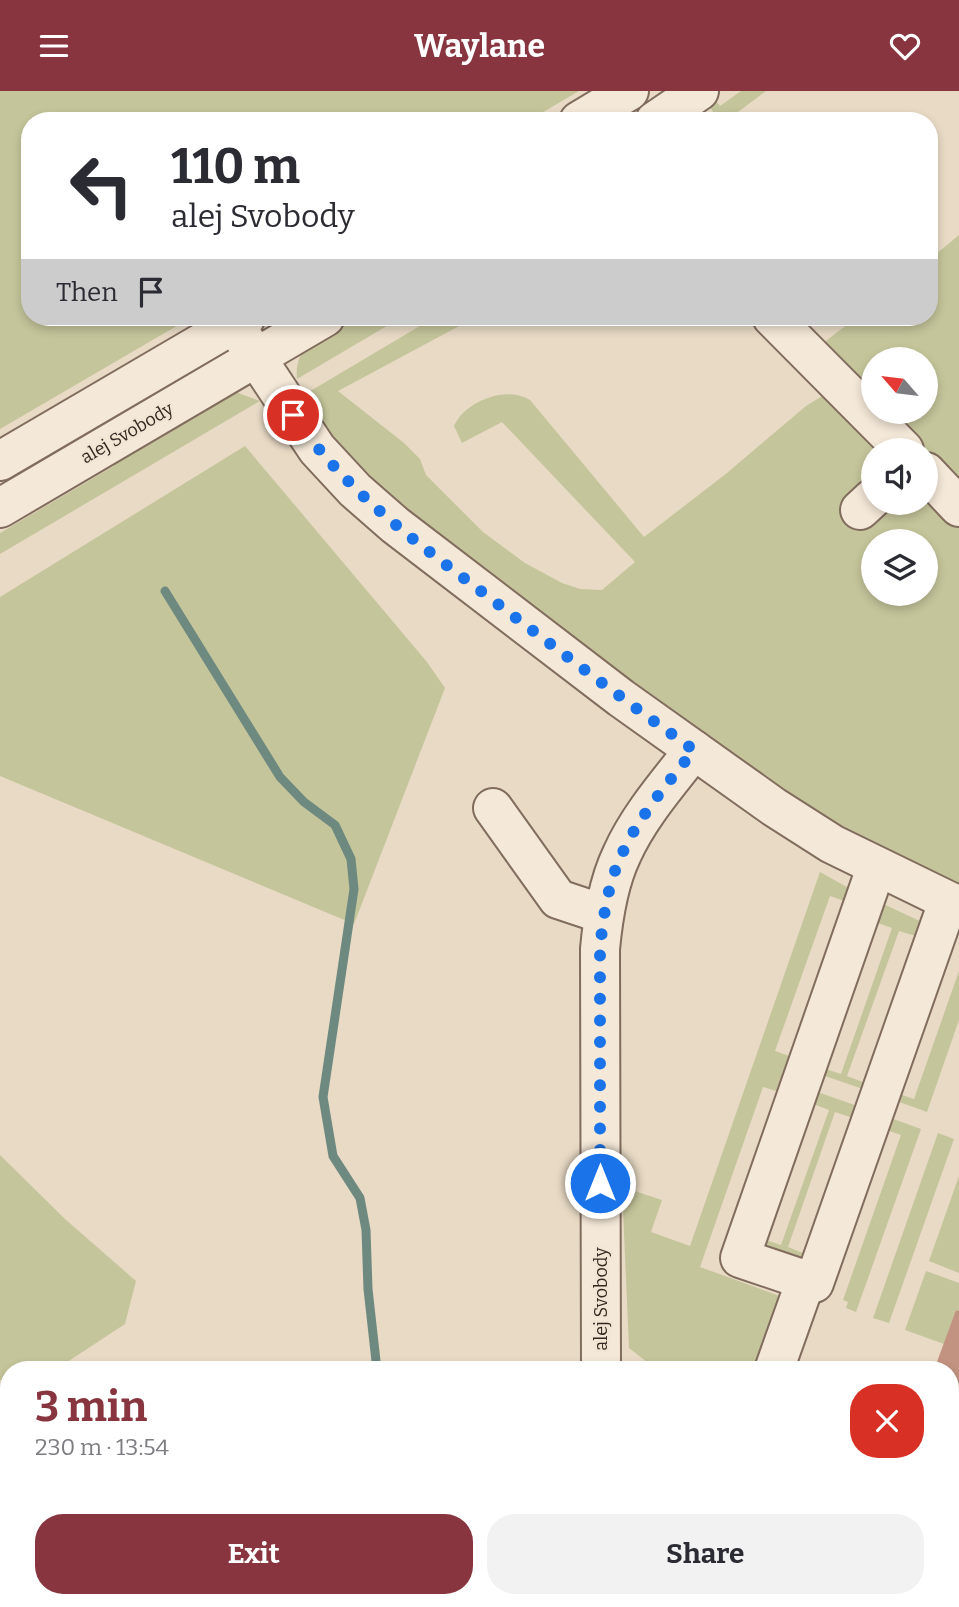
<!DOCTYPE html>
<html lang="en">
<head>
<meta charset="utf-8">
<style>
  :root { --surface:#fff; --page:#f2f2f3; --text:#2b2b33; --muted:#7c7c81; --accent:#883540 }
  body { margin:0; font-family:Bitter,serif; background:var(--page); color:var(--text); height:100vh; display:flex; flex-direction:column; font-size:26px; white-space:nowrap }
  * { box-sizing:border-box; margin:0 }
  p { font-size:23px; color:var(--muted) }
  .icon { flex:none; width:38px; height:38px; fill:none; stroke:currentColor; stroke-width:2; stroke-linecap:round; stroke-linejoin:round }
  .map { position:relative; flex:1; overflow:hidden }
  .sheet { position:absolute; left:0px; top:1270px; width:959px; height:247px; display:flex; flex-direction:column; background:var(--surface); border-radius:28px 28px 0 0; box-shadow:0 4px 10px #0003 }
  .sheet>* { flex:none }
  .guide { position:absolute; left:21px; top:21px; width:917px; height:214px; border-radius:28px; box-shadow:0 4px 10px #0003; background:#fff; color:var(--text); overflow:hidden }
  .needle { width:46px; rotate:298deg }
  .controls { position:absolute; left:861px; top:256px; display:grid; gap:14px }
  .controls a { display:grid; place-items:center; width:77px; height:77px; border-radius:50%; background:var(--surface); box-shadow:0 4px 10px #0003; font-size:35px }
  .pin { position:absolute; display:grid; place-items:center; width:60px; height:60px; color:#fff; margin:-30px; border:4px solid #fff; border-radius:50%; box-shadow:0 2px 7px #0007 }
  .me { position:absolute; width:77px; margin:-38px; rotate:0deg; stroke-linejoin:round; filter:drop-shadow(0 0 5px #0008) }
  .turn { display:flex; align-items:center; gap:24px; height:147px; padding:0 35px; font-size:32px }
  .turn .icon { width:91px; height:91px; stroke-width:2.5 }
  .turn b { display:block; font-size:49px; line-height:60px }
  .then { display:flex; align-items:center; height:66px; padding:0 35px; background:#0003; gap:14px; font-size:26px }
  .round { display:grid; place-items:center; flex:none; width:74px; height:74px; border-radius:28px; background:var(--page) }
  .headline { display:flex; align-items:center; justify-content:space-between; height:119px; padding:0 35px }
  h1 { font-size:42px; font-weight:700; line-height:52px; color:var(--accent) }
  .action { display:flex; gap:14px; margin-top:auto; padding:14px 35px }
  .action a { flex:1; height:80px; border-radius:28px; background:var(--accent); color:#fff; font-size:28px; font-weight:700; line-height:80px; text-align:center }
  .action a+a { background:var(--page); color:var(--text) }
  header { display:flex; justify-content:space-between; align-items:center; height:91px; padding:0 35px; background:var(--accent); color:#fff; font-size:32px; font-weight:700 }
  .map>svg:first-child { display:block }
  .green { fill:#c5c59b; fill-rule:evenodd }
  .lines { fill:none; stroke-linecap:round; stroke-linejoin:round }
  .stream { stroke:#6e897f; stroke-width:9 }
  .building { fill:#c29380 }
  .minor-casing { stroke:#816c5e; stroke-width:42 }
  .minor { stroke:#f4e8d8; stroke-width:38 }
  .route { stroke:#1a73e8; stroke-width:12; stroke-dasharray:0 21.6 }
  .labels { text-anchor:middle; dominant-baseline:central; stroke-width:5; stroke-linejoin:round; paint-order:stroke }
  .street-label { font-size:18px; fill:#332720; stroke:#f1e5d4 }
</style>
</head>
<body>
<header><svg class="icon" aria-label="menu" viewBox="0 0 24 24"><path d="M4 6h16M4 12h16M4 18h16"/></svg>Waylane<svg class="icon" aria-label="heart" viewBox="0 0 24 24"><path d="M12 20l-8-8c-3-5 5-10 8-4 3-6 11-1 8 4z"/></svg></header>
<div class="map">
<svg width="959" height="1516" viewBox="0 0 959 1516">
  <rect width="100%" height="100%" fill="#e8dac5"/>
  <!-- green -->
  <g class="green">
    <path d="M0,0h579l-51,30h-498v196h162l-192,112z"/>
    <path d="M741,0h25l-40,30h-7l-15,-23h10l6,8z"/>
    <path d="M959,144v654l-124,-59 -397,-287 -97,-87 -39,-60 133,-79h41l-138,74 66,52 16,16 6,16 57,57 42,31 37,20 18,6 22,1 33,-28 -133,-140 -40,21 -8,-17c11,-25 53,-41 76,-26l114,137 83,-64 79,-67 26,-16 -18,-40 43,-33h72v-57zM873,268h53v52h-53zM873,359h53v52h-53zM873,450h53v52h-53z"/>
    <path d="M336,226h66l-105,62c-3,-29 19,-46 39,-62z"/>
    <path d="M233,300l27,10 -260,153v-21l114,-67 -8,-15z"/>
    <path d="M245,355l182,216 18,26 -91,236 -354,-148v-179z"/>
    <path d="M820,781l34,19 -4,12 -20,-7 -55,155 20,7 -12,35 -20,-6 -63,180 85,31 -25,72h-108v-4l-23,-18 -7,-161 40,13 -11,32 39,14z"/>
    <path d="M879,811l45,21 -5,14 -20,-6 -52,145 21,8 -2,6 -47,-16 1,-7 21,7 51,-146 -20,-7z"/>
    <path d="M959,880v49l-32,92 -36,-13 2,-7 21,7z"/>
    <path d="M812,999l48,17 -4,12 -21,-7 -47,135 20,8 -4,5 -39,-7 -5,-15 21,7 48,-135 -21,-8z"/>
    <path d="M885,1025l36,13 -65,183 -10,-4 2,-6 -5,-2 58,-165 -20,-7z"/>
    <path d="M938,1042l16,6 -65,184 -16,-5z"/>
    <path d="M0,1064l65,64 71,62 -11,43 -70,46h-46v11l-9,-1z"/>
    <path d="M959,1085v97l-30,-12z"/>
    <path d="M926,1180l33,12v28l-3,-1 -12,34 -39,-14z"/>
    <path d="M373,1509l161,-1v1l-1,7h-158z"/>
  </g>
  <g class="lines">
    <!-- stream -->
    <g class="stream">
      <path d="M165,500l115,186 24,25 31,23 16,34 3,30 -31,208 10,59 27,42 6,32 2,59 9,81"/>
      <path d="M413,1516l1,-8"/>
    </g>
  </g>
  <!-- building -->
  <g class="building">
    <path d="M956,1219l3,1v190l-8,23 -1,-154h-16z"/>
    <path d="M950,1456l9,3v57h-214l3,-8h202z"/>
    <path d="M629,1508h45l20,8h-66z"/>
  </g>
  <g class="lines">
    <!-- minor casing -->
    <g class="minor-casing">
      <g id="minor">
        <path d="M579,30l50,-30"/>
        <path d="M655,30l44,-30"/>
        <path d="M772,226l132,133"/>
        <path d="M234,233l83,125 38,41 40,35 226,173 153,109 58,37 127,62"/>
        <path d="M0,370l246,-144"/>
        <path d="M926,381l33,35"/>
        <path d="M0,417l325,-191"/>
        <path d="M860,419l13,-12"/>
        <path d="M493,717l65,91 45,15"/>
        <path d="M876,777l-136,390 74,25 134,-381"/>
        <path d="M601,1279l-1,-421c3,-32 8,-66 22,-95 17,-38 47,-72 72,-104"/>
        <path d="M774,1279l32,-90"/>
        <path d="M600,1508v8"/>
        <path d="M715,1508l15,6"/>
      </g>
    </g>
    <!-- minor -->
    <use href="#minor" class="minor"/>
  </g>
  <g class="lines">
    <!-- route -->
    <path class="route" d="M293,324c55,79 122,126 197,183 68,52 135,103 204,152 -25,32 -55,66 -72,104 -14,29 -19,63 -22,95v234"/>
  </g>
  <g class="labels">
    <!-- street labels -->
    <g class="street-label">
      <text transform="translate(127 342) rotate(-30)">alej Svobody</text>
      <text transform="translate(601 1208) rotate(-90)">alej Svobody</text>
    </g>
  </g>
</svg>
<div class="controls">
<a><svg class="needle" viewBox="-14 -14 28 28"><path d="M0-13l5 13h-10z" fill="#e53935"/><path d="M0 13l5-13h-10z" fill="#7c7c81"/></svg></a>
<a><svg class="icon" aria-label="sound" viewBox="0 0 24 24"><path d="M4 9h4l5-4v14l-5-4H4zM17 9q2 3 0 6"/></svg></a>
<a><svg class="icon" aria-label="layers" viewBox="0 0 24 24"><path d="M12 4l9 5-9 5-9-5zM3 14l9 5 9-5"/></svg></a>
</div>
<div class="pin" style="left:293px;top:324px;background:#d93025"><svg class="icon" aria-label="arrive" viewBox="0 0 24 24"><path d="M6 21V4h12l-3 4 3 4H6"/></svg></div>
<svg class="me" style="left:600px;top:1092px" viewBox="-20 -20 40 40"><circle r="17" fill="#1a73e8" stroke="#fff" stroke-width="3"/><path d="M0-11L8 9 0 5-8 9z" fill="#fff"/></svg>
<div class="guide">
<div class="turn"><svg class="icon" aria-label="left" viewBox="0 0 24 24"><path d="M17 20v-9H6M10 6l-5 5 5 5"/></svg><div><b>110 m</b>alej Svobody</div></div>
<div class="then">Then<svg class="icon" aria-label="arrive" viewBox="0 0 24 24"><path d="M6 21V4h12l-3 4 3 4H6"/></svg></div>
</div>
<section class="sheet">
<div class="headline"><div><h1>3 min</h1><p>230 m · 13:54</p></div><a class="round" style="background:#d93025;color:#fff"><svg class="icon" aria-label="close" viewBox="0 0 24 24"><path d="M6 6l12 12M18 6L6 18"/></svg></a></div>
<div class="action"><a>Exit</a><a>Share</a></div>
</section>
</div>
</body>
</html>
